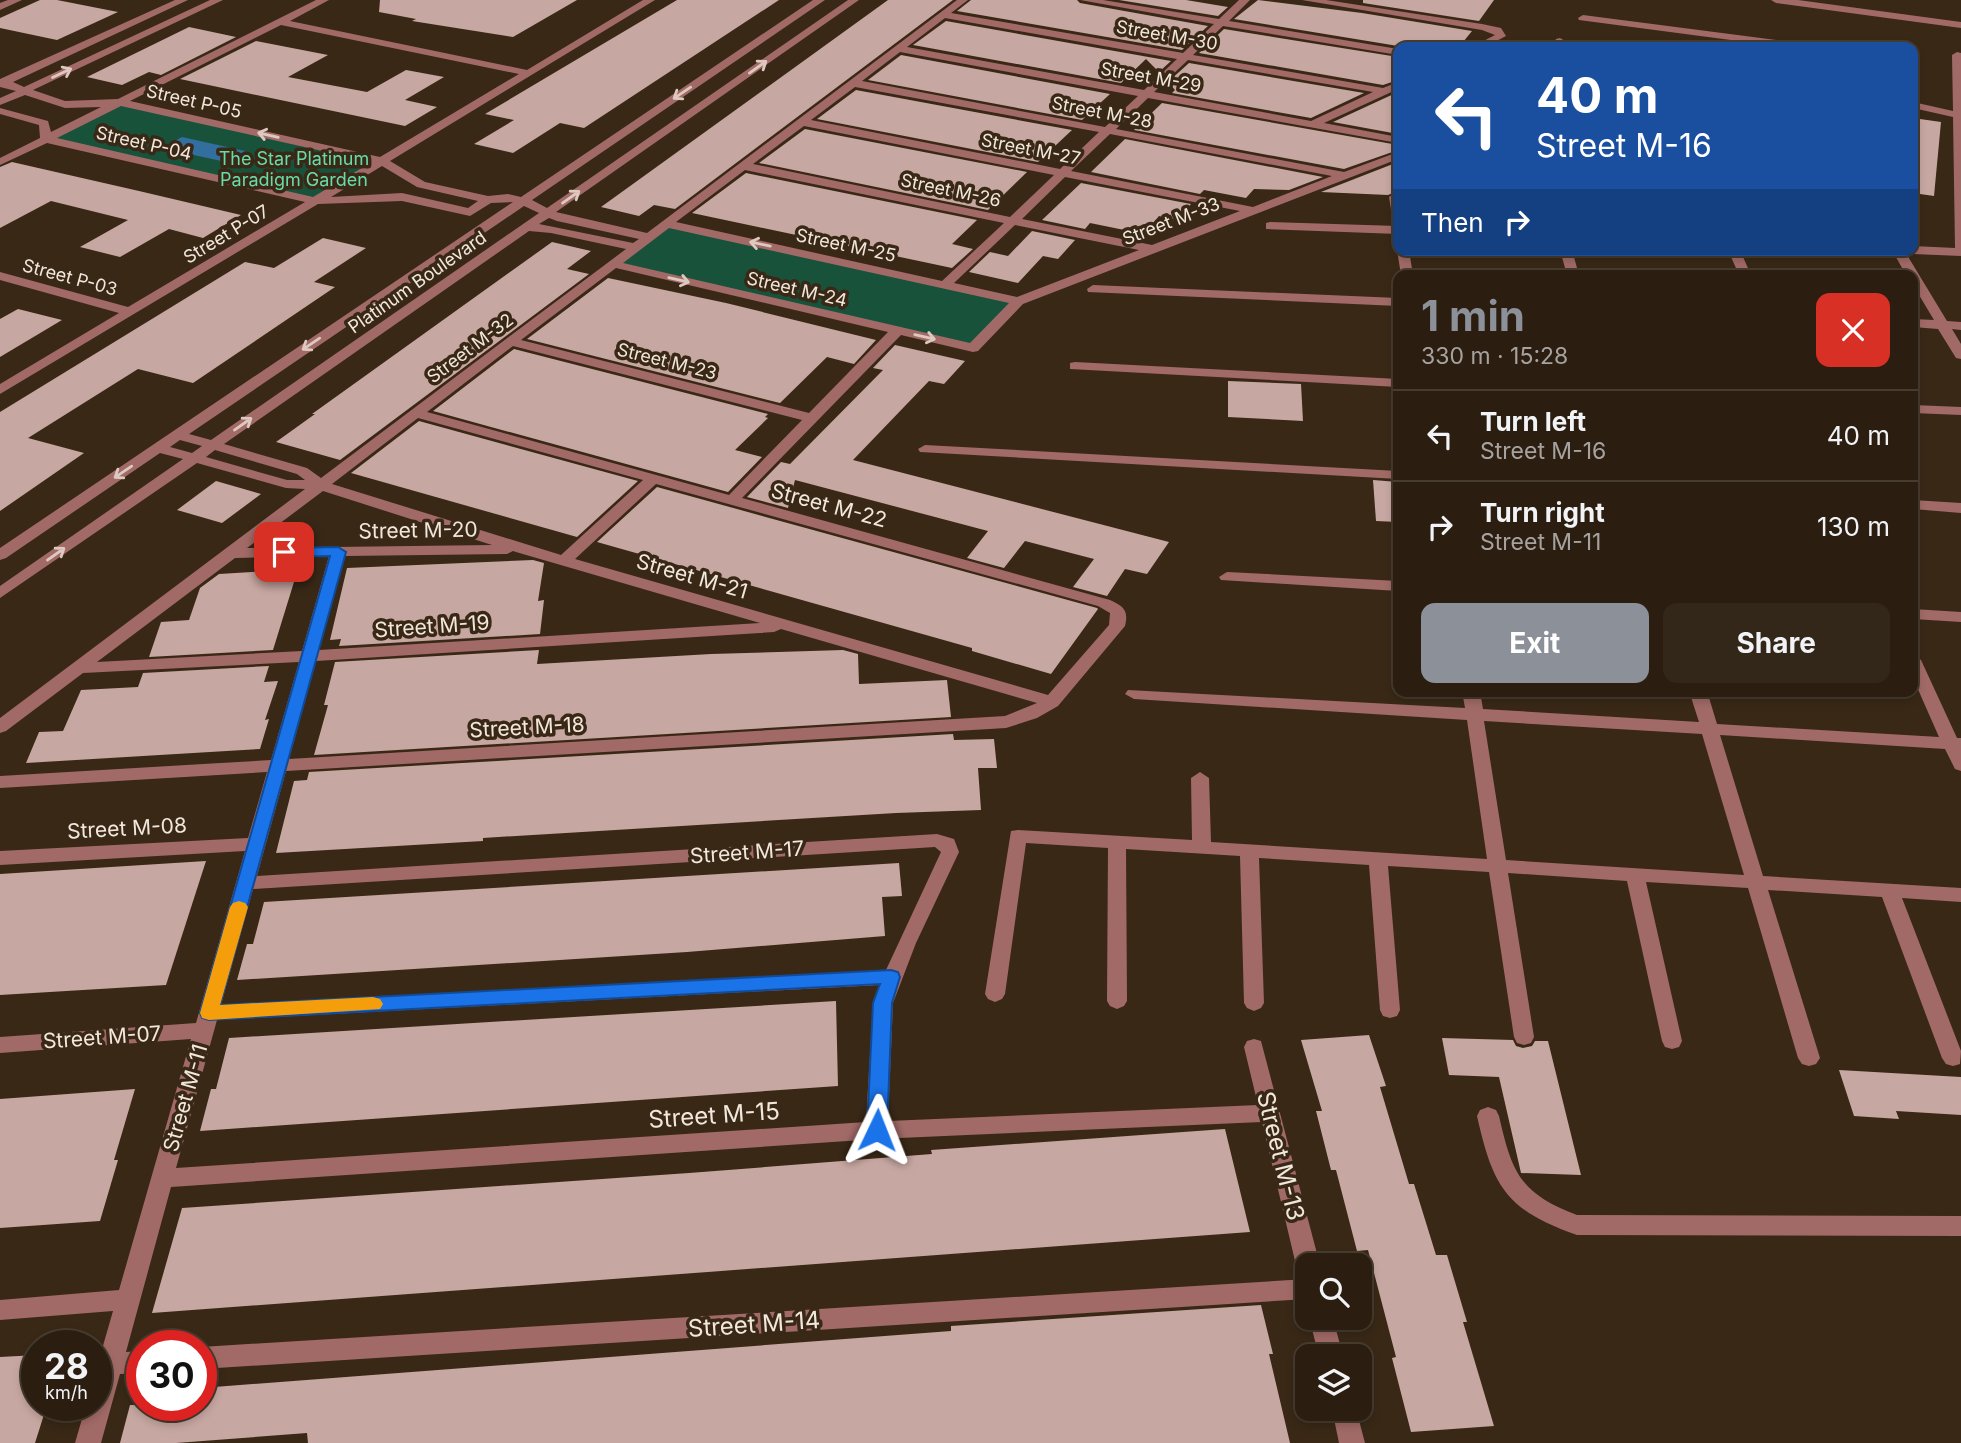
<!DOCTYPE html>
<html lang="en">
<head>
<meta charset="utf-8">
<style>
  :root { --surface:#2b1e10; --page:#332719; --text:#f1f3f6; --muted:#a6a29f; --line:#473c30; --accent:#8c9099 }
  body { margin:0; font-family:Inter,sans-serif; background:var(--page); color:var(--text); height:100vh; display:flex; flex-direction:column; font-size:26px; white-space:nowrap }
  * { box-sizing:border-box; margin:0 }
  p { font-size:23px; color:var(--muted) }
  .icon { flex:none; width:38px; height:38px; fill:none; stroke:currentColor; stroke-width:2; stroke-linecap:round; stroke-linejoin:round }
  .map { position:relative; flex:1; overflow:hidden }
  .side { position:absolute; left:1393px; top:270px; width:525px; height:427px; display:flex; flex-direction:column; background:var(--surface); border-radius:14px; box-shadow:0 4px 10px #0003,0 0 0 2px var(--line) }
  .side>* { flex:none }
  .guide { position:absolute; left:1393px; top:42px; width:525px; height:214px; border-radius:14px; box-shadow:0 4px 10px #0003,0 0 0 2px var(--line); background:#1a4fa0; color:#fff; overflow:hidden }
  .fabs { position:absolute; left:1295px; top:1253px; display:grid; gap:14px }
  .fabs a { display:grid; place-items:center; width:77px; height:77px; border-radius:14px; background:var(--surface); box-shadow:0 4px 10px #0003,0 0 0 2px var(--line); font-size:35px }
  .speed { position:absolute; left:21px; top:1330px; display:flex; gap:14px; font-size:35px; font-weight:700; text-align:center }
  .speed>* { display:grid; place-content:center; width:91px; height:91px; border-radius:50%; background:var(--surface); box-shadow:0 4px 10px #0003,0 0 0 2px var(--line); line-height:1 }
  .speed small { font-size:18px; font-weight:400 }
  .speed .limit { border:10px solid #d22; background:#fff; color:#111 }
  .pin { position:absolute; display:grid; place-items:center; width:60px; height:60px; color:#fff; margin:-30px; border-radius:14px; box-shadow:0 4px 10px #0006 }
  .me { position:absolute; width:77px; margin:-38px; rotate:2deg; stroke-linejoin:round; filter:drop-shadow(0 0 5px #0008) }
  .turn { display:flex; align-items:center; gap:24px; height:147px; padding:0 28px; font-size:32px }
  .turn .icon { width:91px; height:91px; stroke-width:2.5 }
  .turn b { display:block; font-size:49px; line-height:60px }
  .then { display:flex; align-items:center; height:66px; padding:0 28px; background:#0003; gap:14px; font-size:26px }
  .round { display:grid; place-items:center; flex:none; width:74px; height:74px; border-radius:14px; background:var(--page) }
  .summary { display:flex; align-items:center; justify-content:space-between; height:119px; padding:0 28px }
  h1 { font-size:42px; font-weight:700; line-height:52px; color:var(--accent) }
  .cta { display:flex; gap:14px; margin-top:auto; padding:14px 28px }
  .cta a { flex:1; height:80px; border-radius:14px; background:var(--accent); color:#fff; font-size:28px; font-weight:700; line-height:80px; text-align:center }
  .cta a+a { background:var(--page); color:var(--text) }
  ul { padding:0; list-style:none }
  li { display:flex; align-items:center; gap:21px; height:91px; padding:0 28px; border-top:2px solid var(--line) }
  li div { flex:1 }
  li b { display:block; font-size:26px }
  li em { font-style:normal }
  .map>svg:first-child { display:block }
  .green { fill:#19523b }
  .water { fill:#326e9e }
  .building { fill:#c7a7a1 }
  .lines { fill:none; stroke-linecap:round; stroke-linejoin:round }
  .minor { fill:#a16a67; fill-rule:evenodd }
  .oneway { stroke:#dec8bf }
  .route { fill:#1a73e8; stroke:#114b97; stroke-width:2 }
  .slow { fill:#f59e0b }
  .labels { text-anchor:middle; dominant-baseline:central; stroke-width:7; stroke-linejoin:round; paint-order:stroke }
  .far-street-label { font-size:18px; fill:#f2e7dc; stroke:#392816 }
  .far-park-label { font-size:18px; fill:#68dba9; stroke:#392816 }
  .street-label { font-size:21px; fill:#f2e7dc; stroke:#392816 }
  .near-street-label { font-size:24px; fill:#f2e7dc; stroke:#392816 }
</style>
</head>
<body>
<div class="map">
<svg width="1961" height="1443" viewBox="0 0 1961 1443">
  <rect width="100%" height="100%" fill="#392816"/>
  <!-- green -->
  <g class="green">
    <path d="M120,102l262,59 -67,40 -269,-62z"/>
    <path d="M667,224l351,77 -45,47 -360,-84z"/>
  </g>
  <!-- water -->
  <path class="water" d="M182,137l63,14 -19,11 -65,-14z"/>
  <!-- building -->
  <g class="building">
    <path d="M40,0h17l61,12 -61,28 -57,-12v-10z"/>
    <path d="M380,0h197l-64,37 -101,-16 4,-2 -37,-7z"/>
    <path d="M677,0h102l-195,128 -24,-5 -47,30 -39,-9 40,-24 -29,-6z"/>
    <path d="M888,0h65l-278,209 -21,-4 -15,11 -38,-9z"/>
    <path d="M971,0h106l3,3 128,23 -26,24 -225,-39z"/>
    <path d="M1119,0h67l42,7 -10,9z"/>
    <path d="M1258,0l104,13 110,18 -13,16h-36l-25,-4v3l-164,-27z"/>
    <path d="M1363,0h131l-15,21 -116,-18z"/>
    <path d="M946,21l225,40 -12,11 -13,-13 -25,24 -208,-38z"/>
    <path d="M189,27l47,10 -75,38 -12,-3 -27,13 -35,-8z"/>
    <path d="M1224,29l174,28v23l-15,5 -184,-32z"/>
    <path d="M256,41l72,14 -40,22 79,15 39,-22 38,7 -39,23 32,7 -32,19 -225,-47z"/>
    <path d="M901,55l209,39 -28,26 -214,-40z"/>
    <path d="M1189,63l175,30 -53,25 -139,-25 3,-3 -7,-8z"/>
    <path d="M856,90l216,40 -34,32 -221,-43z"/>
    <path d="M1398,92v42l-65,-12z"/>
    <path d="M1162,103l236,42v5l-54,19 -210,-39z"/>
    <path d="M1913,118l28,4 -7,74 -21,-3z"/>
    <path d="M805,129l222,43 -39,38 -229,-47z"/>
    <path d="M1125,139l198,38 -34,13 -35,-1 -8,9 -42,-8 -4,4 -109,-22z"/>
    <path d="M12,162l127,29 102,24 -38,23 -34,-9 -49,28 -40,-10 48,-27 -77,-19 -51,27v-61z"/>
    <path d="M1398,162v29l-10,4 -67,-3z"/>
    <path d="M746,173l231,47 -25,24 21,5 -21,19 -260,-55z"/>
    <path d="M1081,183l110,21 -15,16 -17,-4 -15,18 -54,-11 -5,6 -43,-9z"/>
    <path d="M1032,231l43,9 -17,19 -15,-3 -25,27 -49,-11 21,-20 18,4z"/>
    <path d="M323,238l43,10 -52,34 21,5 -142,96 -55,-14 -110,69 56,15 -84,58v-99l245,-150 29,6z"/>
    <path d="M552,242l39,9 -24,18 22,5 -249,186 -64,-18 39,-28h-3z"/>
    <path d="M608,278l118,25 150,37 -22,24 -27,-7 -47,46 -253,-64z"/>
    <path d="M18,309l44,11 -62,37v-38z"/>
    <path d="M895,345l70,16 -21,23 -15,-3 -76,79 316,82 -22,32 -22,-5 -18,27 -34,-9 21,-28 -69,-18 -21,27 -37,-10 21,-27 -193,-51 -7,28 -41,-11 34,-35 9,2 93,-94 -10,-2z"/>
    <path d="M514,349l254,65 -3,3 3,1 -33,32 27,7 -34,35 -295,-81z"/>
    <path d="M1228,381l73,3 2,37 -75,-4z"/>
    <path d="M419,421l219,60 -61,56 -226,-64z"/>
    <path d="M1373,480l25,2v40l-22,-1z"/>
    <path d="M216,481l45,13 -39,29 -45,-13z"/>
    <path d="M657,487l440,121 1,1 -47,65 -79,-23v-3l-375,-106z"/>
    <path d="M533,560l11,3 -6,38 6,-1 -4,34 -201,12 2,-7 -11,1 17,-72z"/>
    <path d="M298,569l-25,81 -124,7 12,-35 28,-2 11,-32 19,-14z"/>
    <path d="M539,650l-2,14 174,-10 132,-4 15,4 1,30 88,-4 4,37 -637,38 14,-50h-4l11,-43z"/>
    <path d="M269,666l-5,16 14,-1 -13,39 4,-1 -9,30 -234,14 13,-31 24,-1 18,-41 57,-3 5,-14z"/>
    <path d="M953,734l1,6 40,-1 3,29h-19l3,42 -85,3 -413,25v3l-207,12 18,-72 13,-1 2,-8z"/>
    <path d="M206,861l-40,124 -166,10v-121z"/>
    <path d="M899,863l3,33 -20,1 3,39 -198,16 -450,28 10,-36h6l11,-42z"/>
    <path d="M836,1001l2,85 -638,45 11,-42h5l13,-51z"/>
    <path d="M1369,1035l17,51 -6,1 29,97h5l22,71h11l20,67h-4l31,104 -83,6 -19,-74 4,-1 -28,-107 -11,1 -21,-81h-5l-15,-59h6l-21,-71z"/>
    <path d="M1442,1038l71,2 3,6 7,2 9,-2 3,-5h13l33,134 -60,-2 -22,-96 -50,-2z"/>
    <path d="M1839,1070l122,7v38l-65,-4 3,8 -45,-3z"/>
    <path d="M135,1089l-21,71h4l-18,61 -100,7v-129z"/>
    <path d="M1225,1129l25,103 -1098,81 30,-105 507,-35 243,-19 -1,-4z"/>
    <path d="M1261,1305l12,49h-4l21,89h-982l-1,-10 -131,10h-56l10,-38h71v-17l750,-57v-5z"/>
    <path d="M37,1355v50h10l-12,38h-35v-86z"/>
  </g>
  <g class="lines">
    <!-- minor -->
    <g class="minor">
      <path d="M8,0h14l-22,10v-7z"/>
      <path d="M175,0h13l-175,82 11,5 186,-87h13l-190,90 32,11 53,-2 198,-99h13l-39,21 237,49 116,-70h12l-265,161 35,21 63,14 20,-2 13,3 292,-197h12l-293,200 15,8 301,-208h11l-303,212 91,21 310,-233h11l-17,13 232,40 31,-29 -134,-24h23l116,19 20,-19h11l-21,21 169,28v6l-175,-29 -30,29 190,33 15,-6v7l-74,34 74,14v6l-250,-45 -32,31 228,43 54,-20v7l-375,145 -45,47 -5,1 -72,-17 -159,163 368,102c13,6 19,10 15,26l-67,80 -21,12 -31,10 -720,43 -29,105 680,-42 17,5 5,13 -43,91 -23,60 -5,118 370,-16 -14,-58 3,-6 7,-2 7,2 59,224h-13v10l-7,-3 -4,-7 -34,-143 -385,17 -706,48 -45,165 16,-1v22l-22,1 -19,69h-26l11,-38h10v-35l17,-59 -113,9v-20l119,-10 72,-251 -191,14v-16l196,-14 49,-172 -245,14v-14l248,-13 19,-66 -267,16v-12l271,-16 28,-98 -216,11 -77,58 -6,2v-15l305,-229 -19,-1 -89,-25 -197,135v-12l183,-127 -23,-6 -154,105 -6,2v-12l513,-346 -22,1 -21,13 -68,-15 -84,3 -318,190v-10l119,-71 -119,-33v-8l128,35 177,-105 -258,-59 -47,22v-7l40,-20 -1,-13 -39,-11v-6l48,13 3,11 50,-25 -36,1 -40,-13 -25,10v-7l16,-7 -16,-4v-8zM945,18l232,41 -33,31 -237,-43zM281,25l238,49 -139,83 -250,-56zM900,52l238,44 -33,31 -243,-46zM1188,60l185,32 -62,29 -157,-29zM855,87l244,45 -39,37 -249,-49zM121,106l251,56 -59,35 -256,-59zM804,126l250,49 -44,42 -257,-53zM1110,134l222,42 -79,31 -182,-36zM382,166l35,21 61,14 -10,7 -66,-15 -71,4zM745,170l259,53 -62,58 -266,-59zM1065,177l175,34 -88,34 -130,-26zM524,206l15,7 -328,227 -22,-6zM549,218l8,3 82,18 -6,4 -94,-19zM1015,225l124,25 -122,47 -63,-14zM669,228l340,75 -39,40 -347,-80zM529,231l22,2 75,16 -305,229 -14,-10 -83,-24zM616,268l272,64 -79,81 -288,-73zM513,346l289,74 -73,75 -302,-83zM418,418l225,62 -82,75 -229,-71zM180,440l22,6 -10,7 -22,-6zM215,450l82,24 8,6h-18l-81,-23zM656,484l442,122 12,7 -1,12 -61,70 -473,-136zM323,491l169,54 -245,3zM513,551l3,1 244,71 -441,27 26,-94 162,-2zM329,556l-27,95 -205,11 138,-104zM781,629l256,74 -32,13 -716,43 27,-98 458,-29zM935,847l6,5 -55,118 -665,35 32,-116zM880,985l-7,18 -7,119 -690,46 41,-148z"/>
      <path d="M1302,0h24l156,24 19,4 5,8 -21,11h-13l23,-12 -13,-5z"/>
      <path d="M1771,0h27l163,22v6l-185,-25z"/>
      <path d="M1583,15l223,29 5,3h-27l-205,-27 -1,-2z"/>
      <path d="M1560,38l5,3 -3,6h-10l4,-8z"/>
      <path d="M1957,52l4,1v203l-48,-2 -6,-4h6v-4l42,2 -2,-131 -40,-9v-6l40,9 -1,-56z"/>
      <path d="M1395,193l3,1v26l-6,-4 -3,-19z"/>
      <path d="M1270,222l128,4v8l-132,-5v-6z"/>
      <path d="M1398,248v2h11l4,25h-12l-4,-25z"/>
      <path d="M1560,250h12l7,25h-12z"/>
      <path d="M1728,250h12l11,25h-12z"/>
      <path d="M1892,250h12l43,71 14,1v8l-9,-1 9,15v15l-5,-1 -18,-29 -25,-2v-8l21,1 -21,-35v-10h-7z"/>
      <path d="M1093,285l305,13v8l-310,-14 -1,-3z"/>
      <path d="M1075,362l323,17v8l-328,-18v-6z"/>
      <path d="M1913,405l48,2v8l-48,-2z"/>
      <path d="M925,445l473,26v8l-478,-27 -2,-3z"/>
      <path d="M1913,500l48,3v10l-48,-4z"/>
      <path d="M1227,572l171,9v10l-177,-11 -2,-3z"/>
      <path d="M1913,609l48,3v10l-48,-3z"/>
      <path d="M1913,655l8,5 36,78h4v33l-6,-2 -10,-20 -225,-14 43,141 198,12v14l-59,-4 59,153 -1,13 -7,2 -7,-2 -4,-6 -60,-161 -114,-7 52,168 -4,6 -7,2 -7,-2 -4,-6 -50,-170 -102,-6 36,159 -3,6 -7,2 -7,-2 -3,-6 -35,-160 -119,-8 26,164 -3,6 -7,2 -7,-2 -3,-6 -25,-165 -101,-6 12,144 -3,6 -7,2 -7,-2 -3,-6 -11,-145 -110,-7 5,145 -3,5 -7,3 -7,-3 -3,-5 -4,-147 -114,-7 1,152 -3,5 -7,3 -7,-3 -3,-5 1,-153 -82,-5 -21,151 -3,5 -7,3 -7,-3 -3,-5 26,-163 7,-1 174,10 -1,-62 9,-6 9,6 2,64 276,17 -20,-139 -333,-21 -9,-5 3,-4 337,18 -3,-17h18l3,18 216,13 -10,-31h18l10,33 222,13 -26,-59zM1484,721l218,13 42,141 -238,-15z"/>
      <path d="M1488,1107l8,3 3,6c13,57 21,77 78,99l384,1v20l-384,-1c-71,-25 -84,-48 -100,-119l3,-6z"/>
      <path d="M1307,1279v20l-1106,70v-22z"/>
      <path d="M1309,1318h24l10,38h-24z"/>
      <path d="M1332,1409h24l9,34h-26z"/>
    </g>
  </g>
  <!-- one-way arrows -->
  <defs><path id="oneway-shaft" d="M-6 0H5M1.5-3L5.5 0L1.5 3" fill="none" stroke-width="1.6" stroke-linecap="round" stroke-linejoin="round" transform="scale(1.75)"/></defs>
  <g class="oneway">
    <use href="#oneway-shaft" transform="translate(758 67) rotate(-35)"/>
    <use href="#oneway-shaft" transform="translate(62 73) rotate(-25)"/>
    <use href="#oneway-shaft" transform="translate(682 93) rotate(146)"/>
    <use href="#oneway-shaft" transform="translate(268 135) rotate(-167)"/>
    <use href="#oneway-shaft" transform="translate(571 197) rotate(-35)"/>
    <use href="#oneway-shaft" transform="translate(760 244) rotate(-168)"/>
    <use href="#oneway-shaft" transform="translate(679 280) rotate(13)"/>
    <use href="#oneway-shaft" transform="translate(925 337) rotate(13)"/>
    <use href="#oneway-shaft" transform="translate(311 344) rotate(146)"/>
    <use href="#oneway-shaft" transform="translate(243 424) rotate(-35)"/>
    <use href="#oneway-shaft" transform="translate(123 472) rotate(146)"/>
    <use href="#oneway-shaft" transform="translate(56 554) rotate(-35)"/>
  </g>
  <!-- route -->
  <path class="route" d="M338,547l8,5 -126,453 671,-35 7,2 2,5 -8,26 -5,127 -3,6 -7,2 -7,-2 -3,-6 6,-127 7,-19 -671,36 -7,-2 -2,-5 130,-457 -46,1 -7,-5 7,-4z"/>
  <!-- slow -->
  <path class="slow" d="M239,901l6,2 3,4 -28,98 153,-8 7,2 3,5 -3,5 -171,11 -7,-2 -2,-5 30,-106 3,-4z"/>
  <g class="labels">
    <!-- far-street labels -->
    <g class="far-street-label">
      <text transform="translate(1167 35) rotate(10)">Street M-30</text>
      <text transform="translate(1151 77) rotate(10)">Street M-29</text>
      <text transform="translate(194 101) rotate(13)">Street P-05</text>
      <text transform="translate(1102 112) rotate(11)">Street M-28</text>
      <text transform="translate(144 143) rotate(13)">Street P-04</text>
      <text transform="translate(1031 149) rotate(11)">Street M-27</text>
      <text transform="translate(951 190) rotate(12)">Street M-26</text>
      <text transform="translate(1171 221) rotate(-21)">Street M-33</text>
      <text transform="translate(226 234) rotate(-31)">Street P-07</text>
      <text transform="translate(846 245) rotate(12)">Street M-25</text>
      <text transform="translate(70 277) rotate(15)">Street P-03</text>
      <text transform="translate(417 282) rotate(-35)">Platinum Boulevard</text>
      <text transform="translate(797 289) rotate(13)">Street M-24</text>
      <text transform="translate(470 348) rotate(-37)">Street M-32</text>
      <text transform="translate(667 361) rotate(14)">Street M-23</text>
    </g>
    <!-- far-park labels -->
    <g class="far-park-label">
      <text x="294" y="158">The Star Platinum<tspan x="294" dy="21">Paradigm Garden</tspan></text>
    </g>
    <!-- street labels -->
    <g class="street-label">
      <text transform="translate(829 505) rotate(15)">Street M-22</text>
      <text transform="translate(418 530) rotate(-1)">Street M-20</text>
      <text transform="translate(692 576) rotate(16)">Street M-21</text>
      <text transform="translate(432 626) rotate(-4)">Street M-19</text>
      <text transform="translate(527 727) rotate(-3)">Street M-18</text>
      <text transform="translate(127 828) rotate(-3)">Street M-08</text>
      <text transform="translate(747 852) rotate(-4)">Street M-17</text>
      <text transform="translate(102 1037) rotate(-4)">Street M-07</text>
      <text transform="translate(185 1098) rotate(-74)">Street M-11</text>
    </g>
    <!-- near-street labels -->
    <g class="near-street-label">
      <text transform="translate(714 1115) rotate(-4)">Street M-15</text>
      <text transform="translate(1281 1156) rotate(76)">Street M-13</text>
      <text transform="translate(754 1324) rotate(-4)">Street M-14</text>
    </g>
  </g>
</svg>
<div class="fabs">
<a><svg class="icon" aria-label="search" viewBox="0 0 24 24"><circle cx="10" cy="10" r="6"/><path d="M15 15l6 6"/></svg></a>
<a><svg class="icon" aria-label="layers" viewBox="0 0 24 24"><path d="M12 4l9 5-9 5-9-5zM3 14l9 5 9-5"/></svg></a>
</div>
<div class="speed"><div>28<small>km/h</small></div><div class="limit">30</div></div>
<div class="pin" style="left:284px;top:552px;background:#d93025"><svg class="icon" aria-label="arrive" viewBox="0 0 24 24"><path d="M6 21V4h12l-3 4 3 4H6"/></svg></div>
<svg class="me" style="left:877px;top:1130px" viewBox="-20 -20 40 40"><path d="M0-17L14 15 0 8-14 15z" fill="#1a73e8" stroke="#fff" stroke-width="4"/></svg>
<div class="guide">
<div class="turn"><svg class="icon" aria-label="left" viewBox="0 0 24 24"><path d="M17 20v-9H6M10 6l-5 5 5 5"/></svg><div><b>40 m</b>Street M-16</div></div>
<div class="then">Then<svg class="icon" aria-label="right" viewBox="0 0 24 24"><path d="M7 20v-9h11M14 6l5 5-5 5"/></svg></div>
</div>
<section class="side">
<div class="summary"><div><h1>1 min</h1><p>330 m · 15:28</p></div><a class="round" style="background:#d93025;color:#fff"><svg class="icon" aria-label="close" viewBox="0 0 24 24"><path d="M6 6l12 12M18 6L6 18"/></svg></a></div>
<ul>
<li><svg class="icon" aria-label="left" viewBox="0 0 24 24"><path d="M17 20v-9H6M10 6l-5 5 5 5"/></svg><div><b>Turn left</b><p>Street M-16</p></div><em>40 m</em></li>
<li><svg class="icon" aria-label="right" viewBox="0 0 24 24"><path d="M7 20v-9h11M14 6l5 5-5 5"/></svg><div><b>Turn right</b><p>Street M-11</p></div><em>130 m</em></li>
</ul>
<div class="cta"><a>Exit</a><a>Share</a></div>
</section>
</div>
</body>
</html>
